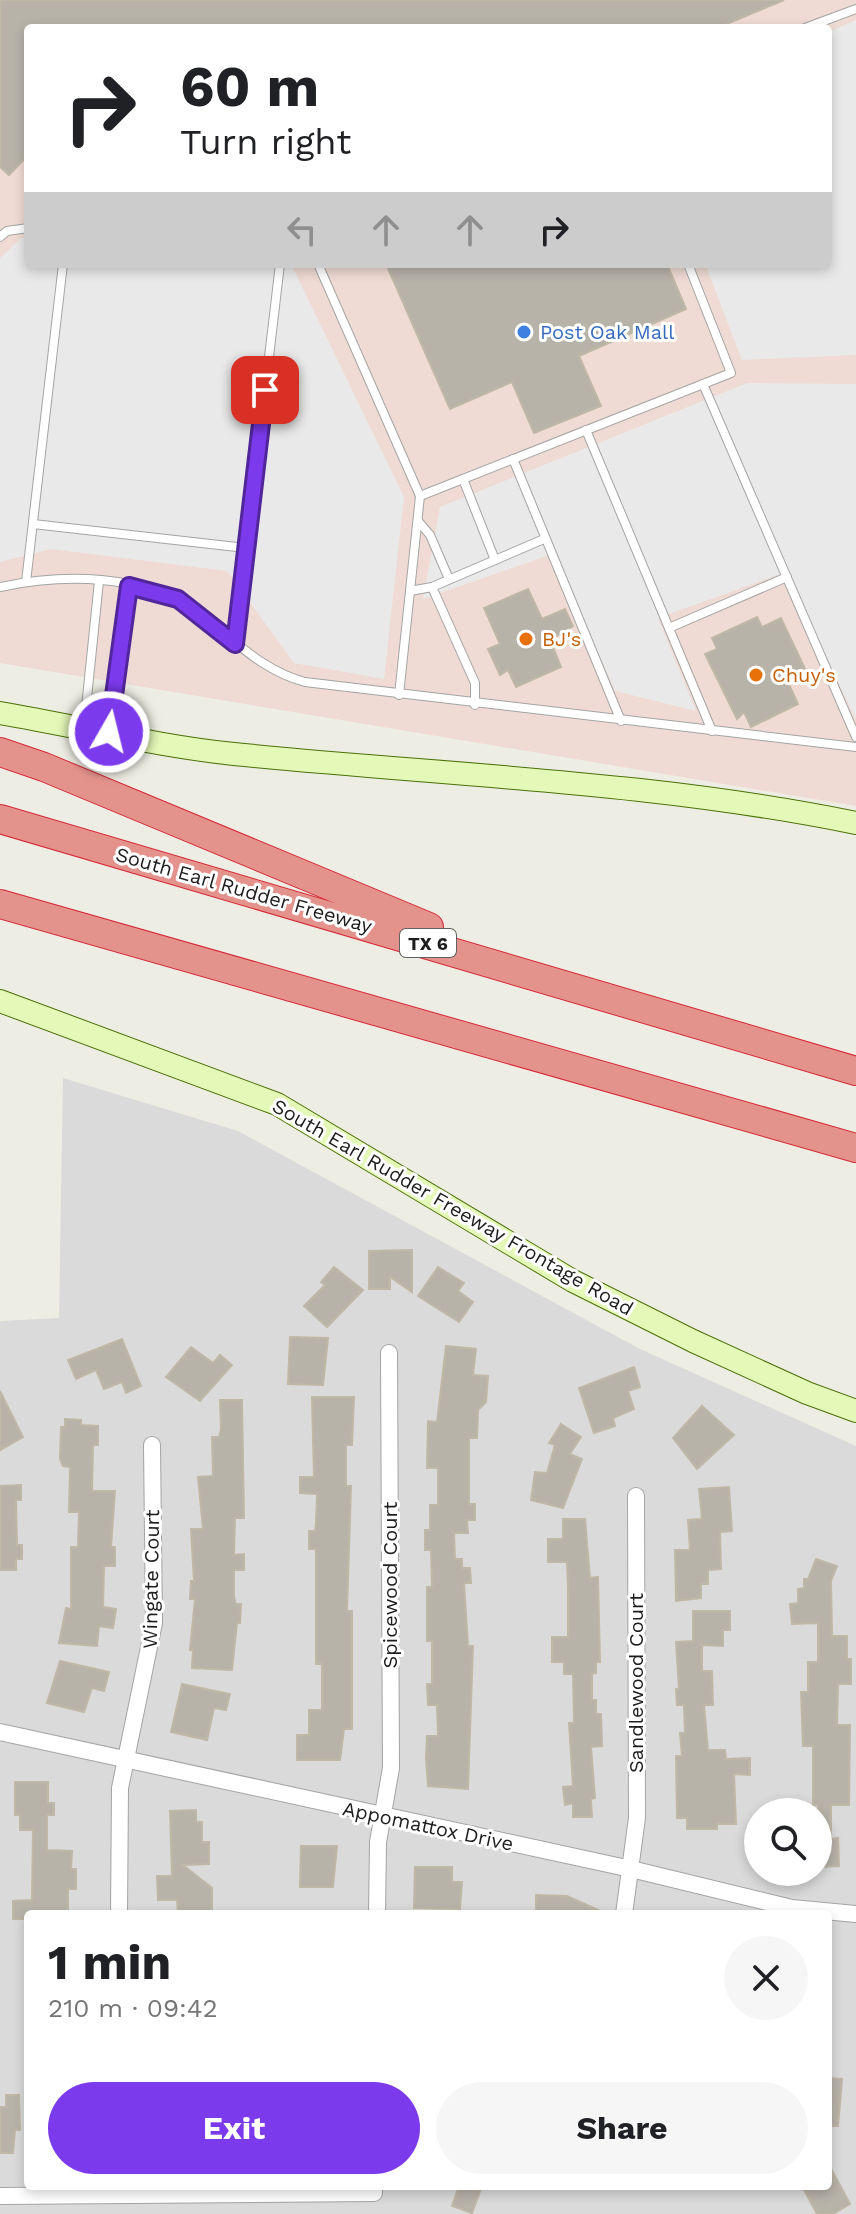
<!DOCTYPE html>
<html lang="en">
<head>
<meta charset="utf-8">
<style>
  :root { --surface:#fff; --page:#f6f6f6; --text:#202124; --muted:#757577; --accent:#7c3aed }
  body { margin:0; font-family:"Work Sans",sans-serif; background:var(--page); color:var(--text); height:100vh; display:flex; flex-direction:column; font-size:30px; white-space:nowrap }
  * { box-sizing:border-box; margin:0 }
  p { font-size:26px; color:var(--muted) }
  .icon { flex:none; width:44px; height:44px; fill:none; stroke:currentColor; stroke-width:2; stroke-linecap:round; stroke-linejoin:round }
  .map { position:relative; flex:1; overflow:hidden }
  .drawer { position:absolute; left:24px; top:1910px; width:808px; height:280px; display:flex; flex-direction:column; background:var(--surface); border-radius:8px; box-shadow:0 4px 12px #0003 }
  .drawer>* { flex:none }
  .hud { position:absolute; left:24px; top:24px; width:808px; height:244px; border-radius:8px; box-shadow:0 4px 12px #0003; background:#fff; color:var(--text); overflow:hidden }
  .fabs { position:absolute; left:744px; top:1798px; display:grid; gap:16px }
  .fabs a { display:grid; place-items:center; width:88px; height:88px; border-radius:50%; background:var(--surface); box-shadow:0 4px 12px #0003; font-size:40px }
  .pin { position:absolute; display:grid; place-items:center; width:68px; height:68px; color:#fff; margin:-34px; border-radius:16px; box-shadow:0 4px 12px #0006 }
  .me { position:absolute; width:88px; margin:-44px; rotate:8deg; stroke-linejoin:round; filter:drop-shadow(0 0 6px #0008) }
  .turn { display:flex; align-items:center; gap:28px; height:168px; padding:0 24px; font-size:36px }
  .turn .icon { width:104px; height:104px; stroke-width:2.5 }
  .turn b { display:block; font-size:56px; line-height:68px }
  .lanes { display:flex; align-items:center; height:76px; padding:0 24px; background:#0003; justify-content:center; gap:40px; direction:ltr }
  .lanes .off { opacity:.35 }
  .round { display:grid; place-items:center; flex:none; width:84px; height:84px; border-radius:42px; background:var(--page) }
  .summary { display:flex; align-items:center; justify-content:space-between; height:136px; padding:0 24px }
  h1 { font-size:48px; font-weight:700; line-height:60px }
  .button { display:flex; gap:16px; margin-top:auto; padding:16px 24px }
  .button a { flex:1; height:92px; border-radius:48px; background:var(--accent); color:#fff; font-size:32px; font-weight:700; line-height:92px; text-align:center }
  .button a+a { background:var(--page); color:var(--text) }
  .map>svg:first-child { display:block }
  .residential { fill:#dbdada; fill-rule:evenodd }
  .commercial { fill:#efdbd3; fill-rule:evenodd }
  .parking { fill:#e9e9e9 }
  .building { fill:#b8b3a9; stroke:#bfb8a6; stroke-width:2 }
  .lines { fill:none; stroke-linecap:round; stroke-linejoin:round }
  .service-casing { stroke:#a4a4a4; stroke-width:10 }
  .minor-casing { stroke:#a4a4a4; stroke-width:18 }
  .secondary-casing { stroke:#4a7107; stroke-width:24 }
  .motorway-casing { stroke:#d52836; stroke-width:30 }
  .service { stroke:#fff; stroke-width:8 }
  .minor { stroke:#fff; stroke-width:16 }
  .secondary { stroke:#e4f8b8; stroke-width:22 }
  .motorway { stroke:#e4938c; stroke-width:28 }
  .route-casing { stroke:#51269a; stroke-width:20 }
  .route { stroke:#7c3aed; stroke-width:14 }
  .shop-dot { fill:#3f7fe0; stroke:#fff; stroke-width:3 }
  .food-dot { fill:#e8710a; stroke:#fff; stroke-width:3 }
  .labels { text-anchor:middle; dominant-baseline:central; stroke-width:6; stroke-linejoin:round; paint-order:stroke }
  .shield { fill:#fff; stroke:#616161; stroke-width:2 }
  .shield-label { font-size:18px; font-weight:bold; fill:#1d1d1d }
  .shop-label { font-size:20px; fill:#366cbe; stroke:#fff; text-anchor:start }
  .food-label { font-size:20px; fill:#c56008; stroke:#fff; text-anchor:start }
  .street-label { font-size:20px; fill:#1d1d1d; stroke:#fff }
</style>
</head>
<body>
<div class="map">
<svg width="856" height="2214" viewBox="0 0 856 2214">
  <rect width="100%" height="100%" fill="#eeede3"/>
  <!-- residential -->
  <path class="residential" d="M63,1078l175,53 402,218 216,97v768h-856v-893l59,-3zM758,1812h60v60h-60zM28,1914h800v272h-800z"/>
  <!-- commercial -->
  <path class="commercial" d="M0,0h856v806l-856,-143zM28,28h800v236h-800z"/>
  <!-- parking -->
  <g class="parking">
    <path d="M856,20v335l-114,5 -37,-96h123v-232z"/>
    <path d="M21,238h7v26h263l113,233 -20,182 -90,-16 -67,-92 -176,-22 -51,13v-304z"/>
    <path d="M747,383l109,1v336l-70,-148 -128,46 38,93 -81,-20 -60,-138 -132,46 17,-92z"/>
  </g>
  <!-- building -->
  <g class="building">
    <path d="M0,0h784l-67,28h-689v127l-19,20 -9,-8z"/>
    <path d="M386,264h281l19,45 -107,47 22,50 -67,27 -22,-51 -62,27z"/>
    <path d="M528,589l14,30 23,-10 8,17 -23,14 11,27 -45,20 -8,-17 -8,5 -12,-26 12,-5 -16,-36z"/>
    <path d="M757,617l5,10 19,-9 25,53 -19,9 11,24 -47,23 -7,-15 -7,7 -32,-65 12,-5 -5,-11z"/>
    <path d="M412,1250v42l-22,-15v12h-21v-38z"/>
    <path d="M334,1267l29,23 -36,37 -23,-21 21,-21 -4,-3z"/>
    <path d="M438,1267l26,16 -6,8 15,11 -14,20 -41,-26z"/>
    <path d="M290,1337l38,1 -5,47 -35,-1z"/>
    <path d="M122,1339l19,47 -15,7 -4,-11 -18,7 -8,-19 -20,9 -8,-19z"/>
    <path d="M446,1346l30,3 -3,26 15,1 -2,26 -8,8 -1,28h-8v66h6v16h-8l1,13h-14l1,26h7v9h8l1,15h-7l4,63h5l-5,143 -40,-3 -2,-27 1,-23h11l-1,-31h-9l-1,-21h5v-43h-5v-54h5l-1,-37h-6v-20h5v-25h8v-37h-11l1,-47 9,1z"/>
    <path d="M191,1347l22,16 7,-8 12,10 -32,36 -34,-24z"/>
    <path d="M634,1367l6,20 -12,4 6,18 -21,9 2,8 -21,7 -15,-45z"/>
    <path d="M0,1391l23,46 -23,13z"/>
    <path d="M312,1397h42l-2,48h-6v41h5l-4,125h5v118h-8l-4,31h-43v-25h12v-25h13v-46h-6v-115h-7v-18h6l1,-8 1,-29 -17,-1v-16h14z"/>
    <path d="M220,1400h22l2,118h-9l-1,37 10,-1v16h-10v27l2,7h5l-1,19h-3l-5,47 -40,-2 1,-18h-3l5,-51h-5l1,-18h3l-3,-52h12l-5,-52 15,-1 -1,-39h7l2,-8z"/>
    <path d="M702,1406l32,29 -37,34 -24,-31z"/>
    <path d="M65,1419l16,1v5l17,1v19h-5l-1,46h23l-4,56h4v19h-11l-1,41 13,2 -3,19 -14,-2 -2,20 -38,-3 7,-35 5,1v-62h7l1,-35h-10l1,-45 -7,-1 -3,-7 1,-32h4z"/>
    <path d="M561,1424l20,13 -11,17 12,5 -19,49 -32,-8 4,-28 12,1 8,-28 -6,-2z"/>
    <path d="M21,1485v15h-5l1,45h5v14h-6v11h-16v-84z"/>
    <path d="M729,1487l3,44 -12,1 1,37 -13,1v14h-7v14l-25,3 -1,-51h15l-2,-30 14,-1 -3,-30z"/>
    <path d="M563,1519h22l5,59 8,-1 2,85h-4v11l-4,1v26h4v14h5l1,32 -11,1 4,51 -4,1 1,18h-19v-14l-8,2 -2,-18 10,-1 -4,-63h5l-1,-49h-9v-12h-12v-25h16v-49l-1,-26h-19v-23h15z"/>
    <path d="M816,1559l21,7 -6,15 1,55h15v23h4v25h-13l-1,41h13l-1,80h-18v34l7,-1 1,28 -21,1v-62h-5v-59h-10l-2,-54h7v-30h10v-39l-26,1 -2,-20 8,-1v-14l6,-1v-9h4z"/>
    <path d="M693,1611h37v19h-7v16l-21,-1v26h10l1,34h-9l4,45h17l1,9 24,-1v17l-16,-1 2,50h-19v5h-30v-11h-10l-1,-62h6l-2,-23h5l-1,-28h-7l-1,-16h3l-3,-47 17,-1z"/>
    <path d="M60,1661l49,11 -5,19 -12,-3 -8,24 -37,-9z"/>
    <path d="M182,1684l48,10 -4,16 -12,-2 -7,32 -36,-8z"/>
    <path d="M15,1782h33v21h6v12h-7v35l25,1 -1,18h5v20h-8v25h-40v5h-15v-18l19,-1 1,-70h-13v-15h-5z"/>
    <path d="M196,1810v12h6v20h7v22l-26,1 29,23v26h-34l-1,-14h-19l-1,-24h15l-2,-65z"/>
    <path d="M301,1846h36l-4,41h-33z"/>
    <path d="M415,1867h37v15h10l-2,27 -46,-1z"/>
    <path d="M536,1895l31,1 40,18h-71z"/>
    <path d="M828,2078l14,1 -4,47h-10z"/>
    <path d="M6,2095h13l1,35h-5l-2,23h-13v-46h6z"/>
    <path d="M828,2163l22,41 -17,10h-16l-15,-28h26z"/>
    <path d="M459,2186h23l-10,27 -20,-7z"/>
  </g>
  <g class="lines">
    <!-- service casing -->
    <g class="service-casing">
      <g id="service">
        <path d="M805,28l51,-19"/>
        <path d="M0,237l7,-6 21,-3"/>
        <path d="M318,264l102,232 311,-123 -43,-109"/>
        <path d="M703,384l153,353"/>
        <path d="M586,430l126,301"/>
        <path d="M513,459l108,262"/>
        <path d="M463,479l32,81"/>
        <path d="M418,521l12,14 19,44"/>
        <path d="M33,524l213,24"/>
        <path d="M26,582l37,-318"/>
        <path d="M0,587c62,-13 143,-14 197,25 36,26 63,58 108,70l551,65"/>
        <path d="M410,591l22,-4"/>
        <path d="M669,628l118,-51"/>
        <path d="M235,644l45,-380"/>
        <path d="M399,695l21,-199"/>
        <path d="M475,705v-22l-43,-96 112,-48"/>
        <path d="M84,727l15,-146"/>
        <path d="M109,731l20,-145"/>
      </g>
    </g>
    <!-- minor casing -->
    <g class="minor-casing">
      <g id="minor">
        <path d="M0,1732l631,137 161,39 64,6"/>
        <path d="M119,1914l1,-126 34,-165 -2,-178"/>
        <path d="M377,1914l1,-72 13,-74 -2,-415"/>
        <path d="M624,1914l13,-96 -1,-322"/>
        <path d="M0,2196l374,-3v-7"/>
      </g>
    </g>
    <!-- secondary casing -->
    <g class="secondary-casing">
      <g id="secondary">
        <path d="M0,713c77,13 156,33 234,41 207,21 417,27 622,69"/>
        <path d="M0,1001l277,103 296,177 120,60 114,52 49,18"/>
      </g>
    </g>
    <!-- motorway casing -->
    <g class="motorway-casing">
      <g id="motorway">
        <path d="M0,752l44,15 385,160"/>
        <path d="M0,819l856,252"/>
        <path d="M0,904l856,244"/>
      </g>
    </g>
    <!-- service -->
    <use href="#service" class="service"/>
    <!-- minor -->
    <use href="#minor" class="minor"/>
    <!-- secondary -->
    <use href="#secondary" class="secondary"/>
    <!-- motorway -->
    <use href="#motorway" class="motorway"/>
  </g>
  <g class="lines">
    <!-- route casing -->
    <g class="route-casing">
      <path id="route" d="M109,732l20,-146 49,13 57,45 30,-254"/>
    </g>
    <!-- route -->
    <use href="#route" class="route"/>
  </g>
  <!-- markers -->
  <circle class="shop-dot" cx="524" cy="332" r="8"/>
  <g class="food-dot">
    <circle cx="526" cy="639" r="8"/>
    <circle cx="756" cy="675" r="8"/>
  </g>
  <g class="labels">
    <!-- shield labels -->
    <rect class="shield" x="400" y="929" width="56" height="28" rx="6"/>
    <g class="shield-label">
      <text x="428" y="943">TX 6</text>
    </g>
    <!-- shop labels -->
    <g class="shop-label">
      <text x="540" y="332">Post Oak Mall</text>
    </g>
    <!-- food labels -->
    <g class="food-label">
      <text x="542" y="639">BJ's</text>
      <text x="772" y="675">Chuy's</text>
    </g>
    <!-- street labels -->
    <g class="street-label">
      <text transform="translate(244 890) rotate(16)">South Earl Rudder Freeway</text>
      <text transform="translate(453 1207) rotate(30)">South Earl Rudder Freeway Frontage Road</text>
      <text transform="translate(151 1579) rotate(-89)">Wingate Court</text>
      <text transform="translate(390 1585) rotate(-90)">Spicewood Court</text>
      <text transform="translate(636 1683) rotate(-90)">Sandlewood Court</text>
      <text transform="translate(428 1826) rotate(12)">Appomattox Drive</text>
    </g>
  </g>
</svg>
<div class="fabs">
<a><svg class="icon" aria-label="search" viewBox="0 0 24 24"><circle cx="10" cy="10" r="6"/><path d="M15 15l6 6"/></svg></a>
</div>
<div class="pin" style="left:265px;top:390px;background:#d93025"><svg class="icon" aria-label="arrive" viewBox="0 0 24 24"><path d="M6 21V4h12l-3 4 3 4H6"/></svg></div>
<svg class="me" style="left:109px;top:732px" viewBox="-20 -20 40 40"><circle r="17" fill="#7c3aed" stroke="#fff" stroke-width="3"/><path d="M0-11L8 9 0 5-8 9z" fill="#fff"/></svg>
<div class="hud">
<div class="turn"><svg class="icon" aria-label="right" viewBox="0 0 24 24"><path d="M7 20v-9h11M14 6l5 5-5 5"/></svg><div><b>60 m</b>Turn right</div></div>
<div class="lanes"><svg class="icon off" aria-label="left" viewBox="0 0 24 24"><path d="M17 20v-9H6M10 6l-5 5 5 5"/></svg><svg class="icon off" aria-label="ahead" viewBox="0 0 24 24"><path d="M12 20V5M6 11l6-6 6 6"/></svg><svg class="icon off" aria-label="ahead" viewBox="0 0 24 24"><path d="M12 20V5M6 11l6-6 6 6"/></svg><svg class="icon" aria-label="right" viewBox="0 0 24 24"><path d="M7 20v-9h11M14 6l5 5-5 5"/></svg></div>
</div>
<section class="drawer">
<div class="summary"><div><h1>1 min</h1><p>210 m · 09:42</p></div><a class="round"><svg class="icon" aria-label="close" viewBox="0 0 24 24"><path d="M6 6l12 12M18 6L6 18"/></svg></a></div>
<div class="button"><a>Exit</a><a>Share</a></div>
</section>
</div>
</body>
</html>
